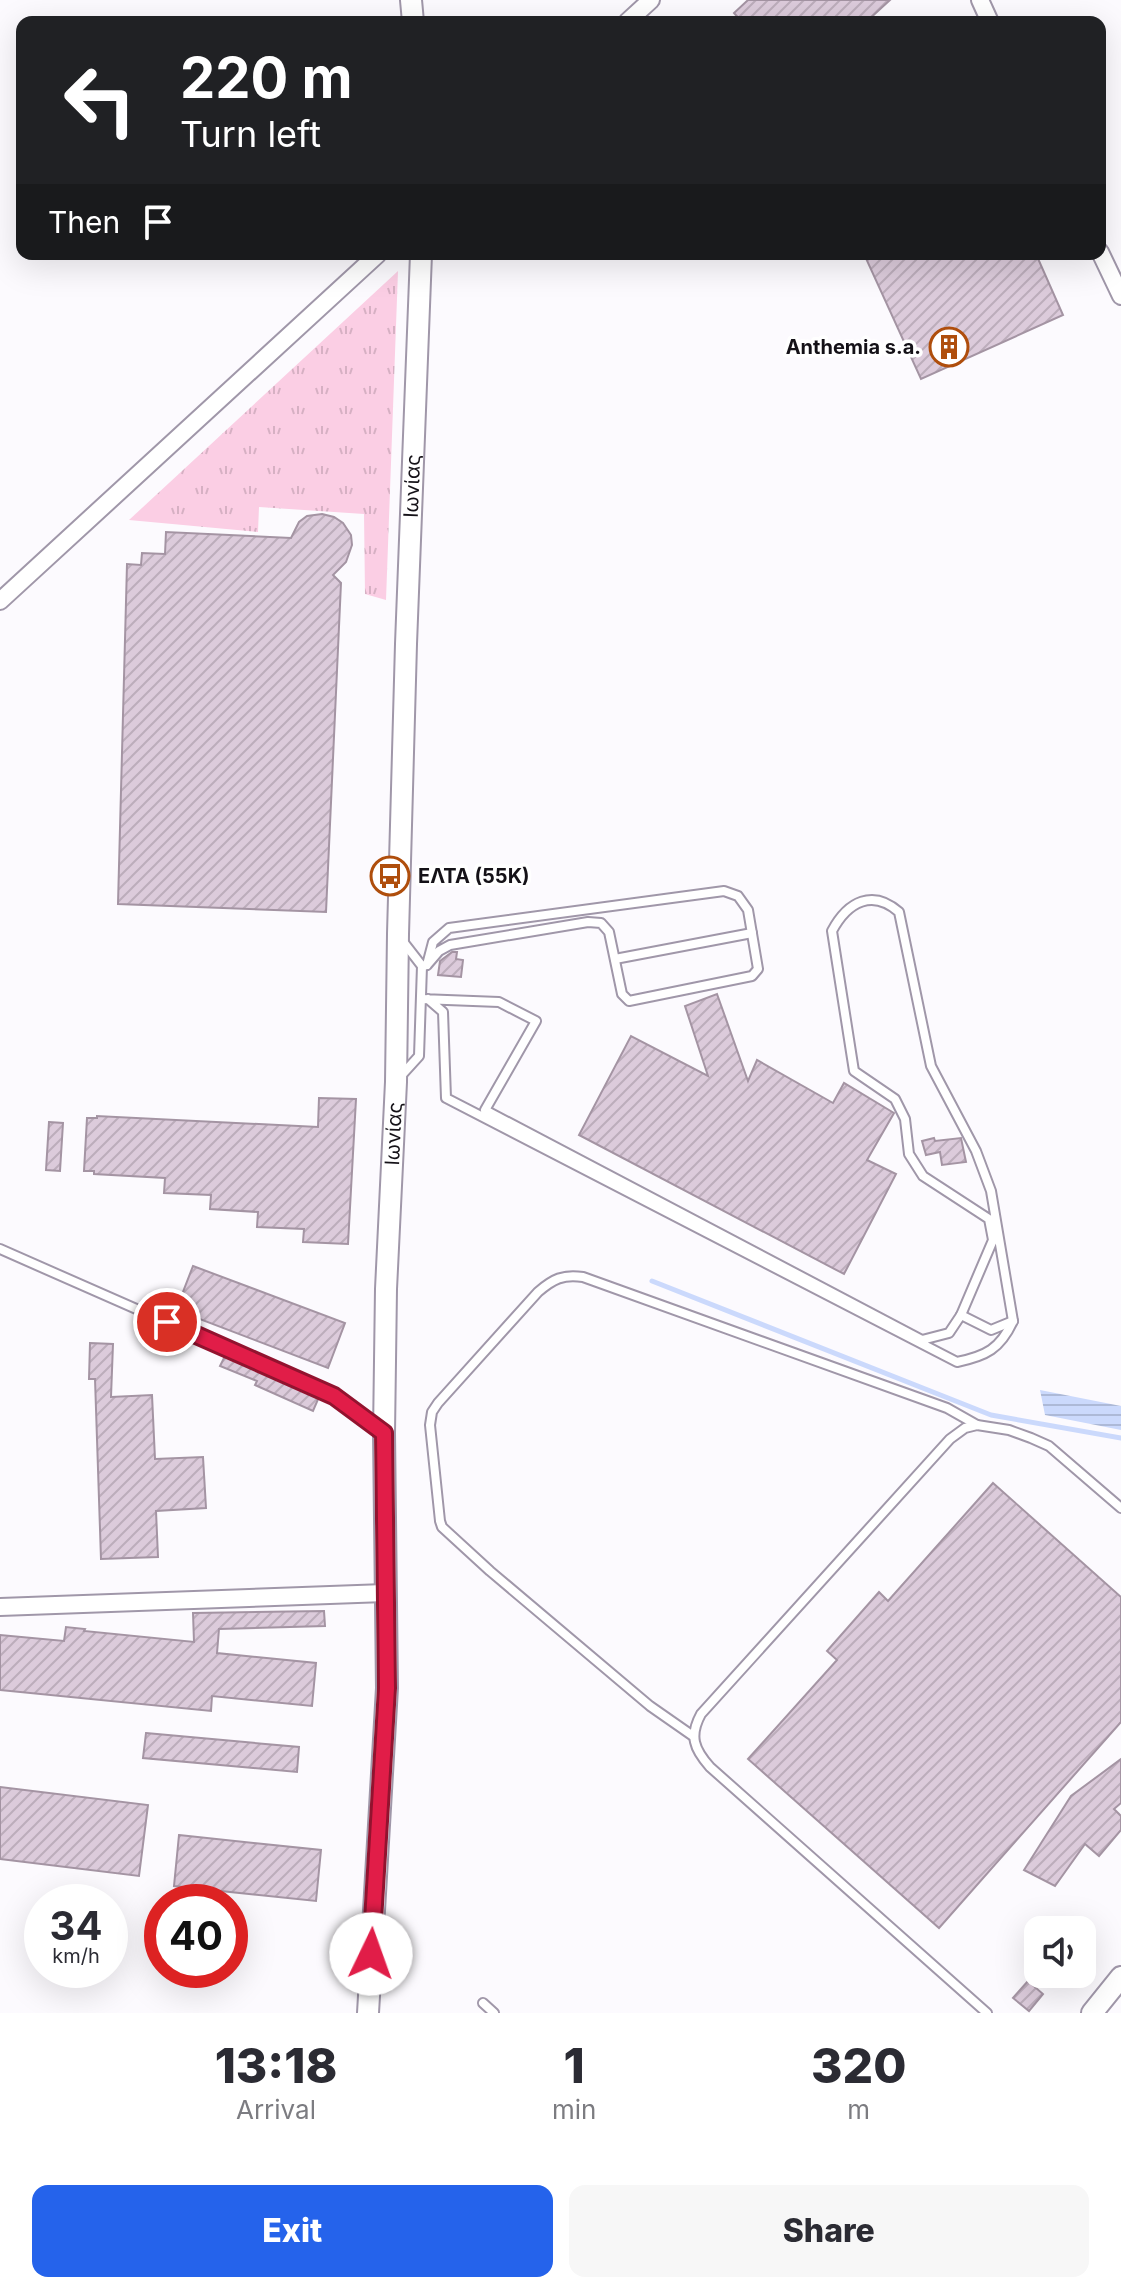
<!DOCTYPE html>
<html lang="en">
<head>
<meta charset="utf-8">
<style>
  :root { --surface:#fff; --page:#f7f7f7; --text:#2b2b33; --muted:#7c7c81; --accent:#2563eb }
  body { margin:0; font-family:Inter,sans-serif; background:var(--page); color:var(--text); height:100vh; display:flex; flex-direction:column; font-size:30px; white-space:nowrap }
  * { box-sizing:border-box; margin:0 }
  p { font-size:26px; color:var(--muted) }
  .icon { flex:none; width:44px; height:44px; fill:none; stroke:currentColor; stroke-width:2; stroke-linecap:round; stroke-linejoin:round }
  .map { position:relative; height:2013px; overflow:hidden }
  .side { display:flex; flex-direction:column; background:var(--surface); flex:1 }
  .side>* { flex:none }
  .guide { position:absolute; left:16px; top:16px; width:1090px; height:244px; border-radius:16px; box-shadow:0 8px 32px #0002; background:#202124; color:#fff; overflow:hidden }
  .fabs { position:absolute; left:1024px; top:1916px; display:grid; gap:16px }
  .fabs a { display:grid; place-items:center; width:72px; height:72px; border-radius:16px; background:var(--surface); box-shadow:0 8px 32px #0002; font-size:40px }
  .speed { position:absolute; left:24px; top:1884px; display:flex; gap:16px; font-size:40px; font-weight:700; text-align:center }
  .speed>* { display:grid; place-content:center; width:104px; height:104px; border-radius:50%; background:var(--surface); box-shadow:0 8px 32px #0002; line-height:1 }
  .speed small { font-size:20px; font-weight:400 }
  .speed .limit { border:12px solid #d22; background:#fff; color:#111 }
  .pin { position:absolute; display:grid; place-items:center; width:68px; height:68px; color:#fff; margin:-34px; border:4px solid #fff; border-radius:50%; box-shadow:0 2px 8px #0007 }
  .me { position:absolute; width:88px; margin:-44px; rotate:3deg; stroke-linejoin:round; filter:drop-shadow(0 0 6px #0008) }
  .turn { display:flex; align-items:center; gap:28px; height:168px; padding:0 32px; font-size:36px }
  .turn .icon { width:104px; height:104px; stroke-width:2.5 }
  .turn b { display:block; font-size:56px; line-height:68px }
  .then { display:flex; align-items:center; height:76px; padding:0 32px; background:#0003; gap:16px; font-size:30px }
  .eta { display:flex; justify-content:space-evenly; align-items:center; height:136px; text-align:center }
  .eta b { font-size:48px; font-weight:800; line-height:56px }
  .button { display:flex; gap:16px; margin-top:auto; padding:16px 32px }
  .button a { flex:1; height:92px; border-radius:16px; background:var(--accent); color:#fff; font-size:32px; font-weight:800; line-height:92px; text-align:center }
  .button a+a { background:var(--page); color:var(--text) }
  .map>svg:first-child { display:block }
  .grass { fill:url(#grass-tufts) }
  .water { fill:url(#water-rules) }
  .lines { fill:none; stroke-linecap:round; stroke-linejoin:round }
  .stream { stroke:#cbd9fc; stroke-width:5 }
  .building { fill:url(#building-hatch); stroke:#a494a3; stroke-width:2 }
  .service-casing { stroke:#a097a9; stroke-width:12 }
  .minor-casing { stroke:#a097a9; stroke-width:20 }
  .tertiary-casing { stroke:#a097a9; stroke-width:24 }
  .service { stroke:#fff; stroke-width:8 }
  .minor { stroke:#fff; stroke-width:16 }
  .tertiary { stroke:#fff; stroke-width:20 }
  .route-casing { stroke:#92132f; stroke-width:20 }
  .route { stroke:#e11d48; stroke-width:14 }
  .labels { text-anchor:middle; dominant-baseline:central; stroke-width:7; stroke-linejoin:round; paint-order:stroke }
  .poi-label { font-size:20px; font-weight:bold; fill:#141117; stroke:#fff; text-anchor:end }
  .street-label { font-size:20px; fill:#141117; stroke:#fff }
</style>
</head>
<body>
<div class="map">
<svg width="1121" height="2013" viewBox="0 0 1121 2013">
  <defs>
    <pattern id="grass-tufts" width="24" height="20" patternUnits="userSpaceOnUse" patternTransform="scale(2)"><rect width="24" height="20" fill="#fbcee4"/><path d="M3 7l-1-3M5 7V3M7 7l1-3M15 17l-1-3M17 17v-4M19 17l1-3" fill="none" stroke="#d6b0c3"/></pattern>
    <pattern id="water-rules" width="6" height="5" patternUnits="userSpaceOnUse" patternTransform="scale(2)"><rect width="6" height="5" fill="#cbd9fc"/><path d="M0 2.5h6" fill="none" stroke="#adb9d7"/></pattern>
    <pattern id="building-hatch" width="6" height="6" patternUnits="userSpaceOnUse" patternTransform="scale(2)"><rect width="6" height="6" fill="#dccbdb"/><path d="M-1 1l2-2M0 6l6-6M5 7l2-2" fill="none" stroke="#bcadbb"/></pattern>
  </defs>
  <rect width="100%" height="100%" fill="#fcfafe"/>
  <!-- grass -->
  <path class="grass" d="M398,271l-12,329 -21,-6 -1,-80 -105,-7 -1,25 -129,-12z"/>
  <!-- water -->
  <path class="water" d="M1040,1390l81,16v24l-76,-15z"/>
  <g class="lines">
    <!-- stream -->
    <path class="stream" d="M652,1281l339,134 130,23"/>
  </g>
  <!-- building -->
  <g class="building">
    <path d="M748,0h142l-24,22h-124l-8,-9z"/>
    <path d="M864,254h172l27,61 -142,64z"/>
    <path d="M322,514l12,3 9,6 8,12 1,10 -6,17 -13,13 8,8 -15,329 -208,-8 9,-340 14,1 1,-12 23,1 1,-22 125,6 8,-16 8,-6z"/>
    <path d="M452,952h5l-1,7 7,1 -2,17 -23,-2 2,-14z"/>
    <path d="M717,994l31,87 9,-21 76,43 11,-20 50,30 -27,47 29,14 -52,100 -265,-139 52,-99 77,40 -23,-70z"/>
    <path d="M319,1098l37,1 -8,145 -45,-2 1,-13 -47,-2 1,-15 -48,-3 1,-14 -47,-2 1,-15 -71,-4v-3h-10l3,-53h10v-2l221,11z"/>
    <path d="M49,1122l14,1 -3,48 -14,-1z"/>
    <path d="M934,1138l1,3 26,-3 5,24 -24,3 -2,-13 -14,3 -4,-14z"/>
    <path d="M193,1266l152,57 -17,45 -152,-58z"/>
    <path d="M90,1343l23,1 -2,53 41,-2 3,64 48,-2 3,51 -50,3 2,46 -57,2 -6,-180h-6z"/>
    <path d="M225,1356l94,41 -6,14 -58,-26 2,-4 -37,-15z"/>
    <path d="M993,1483l128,114v125l-182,206 -191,-169 89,-99 -10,-9 52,-59 9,9z"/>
    <path d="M324,1611l1,15 -106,3 -2,24 99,10 -4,43 -100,-10 -1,15 -211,-21v-55l64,6 2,-14 19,2 -1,2 110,11 -1,-29z"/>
    <path d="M146,1733l153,14 -2,25 -154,-14z"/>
    <path d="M1121,1759v44l-7,6 7,7v14l-22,26 -14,-12 -30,42 -31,-16 47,-74z"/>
    <path d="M0,1787l148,18 -9,71 -139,-17z"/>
    <path d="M179,1835l142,15 -5,51 -142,-15z"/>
    <path d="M1028,1981l15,13 -14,17 -16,-13z"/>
  </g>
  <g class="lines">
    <!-- service casing -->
    <g class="service-casing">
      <g id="service">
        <path d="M615,959l137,-26"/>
        <path d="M422,966l5,-1 12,-14 11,-6 138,-23 13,1 8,9 13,62 7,7 123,-25 6,-7 -10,-59 -10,-14 -14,-5 -275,37 -16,14 -6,23"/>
        <path d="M421,999l78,3 37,19 -51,89 437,230 27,-7 12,-18 32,-75 -4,-21 -66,-43 -14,-22 -4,-35 -10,-20 -41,-28 -22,-140c16,-30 41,-42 67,-19l32,154 45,85 15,40 22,130c-13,28 -27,35 -56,41l-511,-264 -3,-86 -15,-13"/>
        <path d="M399,1078l20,-22 3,-90 -21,-27"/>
        <path d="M0,1249l334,147 46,34"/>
        <path d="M961,1315l30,15 22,-9"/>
        <path d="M693,1736l-43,-30 -160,-135 -48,-44 -2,-6 -10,-96 2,-13 6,-9 100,-111c15,-13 25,-18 45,-15l364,131 30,17"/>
        <path d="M483,2003l11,10"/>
        <path d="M987,2013l-277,-246c-16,-18 -21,-31 -9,-53l249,-275 15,-11 12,-3 32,5 22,8 18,8 72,62"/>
      </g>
    </g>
    <!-- minor casing -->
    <g class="minor-casing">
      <g id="minor">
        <path d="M980,0l10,22"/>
        <path d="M627,22l24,-22"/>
        <path d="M1100,252l21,44"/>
        <path d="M0,601l378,-347"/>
        <path d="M0,1607l385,-14"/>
      </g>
    </g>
    <!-- tertiary casing -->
    <g class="tertiary-casing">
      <g id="tertiary">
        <path d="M411,0l2,22"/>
        <path id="s1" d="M368,2013l19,-325 -3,-255 2,-144 10,-207 2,-148 8,-290 15,-390"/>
        <path d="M1092,2013l29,-36"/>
      </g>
    </g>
    <!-- service -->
    <use href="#service" class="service"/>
    <!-- minor -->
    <use href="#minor" class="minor"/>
    <!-- tertiary -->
    <use href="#tertiary" class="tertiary"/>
  </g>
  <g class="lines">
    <!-- route casing -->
    <g class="route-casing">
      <path id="route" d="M167,1322l167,74 50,37 3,255 -16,266"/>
    </g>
    <!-- route -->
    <use href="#route" class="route"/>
  </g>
  <!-- icons -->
  <defs>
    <g id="building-ring" transform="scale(2)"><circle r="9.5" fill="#fff" stroke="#af4e0c" stroke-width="1.5"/><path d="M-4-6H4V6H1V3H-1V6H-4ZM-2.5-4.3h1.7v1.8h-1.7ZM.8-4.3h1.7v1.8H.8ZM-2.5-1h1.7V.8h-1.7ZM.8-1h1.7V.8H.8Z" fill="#af4e0c"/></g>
    <g id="bus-ring" transform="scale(2)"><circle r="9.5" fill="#fff" stroke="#af4e0c" stroke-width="1.5"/><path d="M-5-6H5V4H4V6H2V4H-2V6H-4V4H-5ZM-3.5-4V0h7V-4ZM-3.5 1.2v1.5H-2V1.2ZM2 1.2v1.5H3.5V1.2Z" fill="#af4e0c"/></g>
  </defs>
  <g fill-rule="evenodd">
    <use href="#building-ring" x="949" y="347"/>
    <use href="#bus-ring" x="390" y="876"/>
  </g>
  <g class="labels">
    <!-- poi labels -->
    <g class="poi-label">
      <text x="921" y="347">Anthemia s.a.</text>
      <text x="418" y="876" text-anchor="start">ΕΛΤΑ (55Κ)</text>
    </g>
    <!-- street labels -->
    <g class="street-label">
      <text stroke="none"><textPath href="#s1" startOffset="1528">Ιωνίας</textPath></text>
      <text stroke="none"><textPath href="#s1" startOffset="880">Ιωνίας</textPath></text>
    </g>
  </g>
</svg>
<div class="fabs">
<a><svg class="icon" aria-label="sound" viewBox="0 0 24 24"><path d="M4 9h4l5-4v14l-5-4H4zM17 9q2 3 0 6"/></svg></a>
</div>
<div class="speed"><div>34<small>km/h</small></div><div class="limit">40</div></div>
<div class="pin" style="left:167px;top:1322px;background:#d93025"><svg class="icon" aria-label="arrive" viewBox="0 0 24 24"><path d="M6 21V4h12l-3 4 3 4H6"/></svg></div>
<svg class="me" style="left:371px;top:1954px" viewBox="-20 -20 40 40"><circle r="19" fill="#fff"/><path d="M0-13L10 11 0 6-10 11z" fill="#e11d48"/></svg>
<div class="guide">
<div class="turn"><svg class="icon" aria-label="left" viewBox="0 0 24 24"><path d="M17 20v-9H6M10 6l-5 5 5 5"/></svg><div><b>220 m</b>Turn left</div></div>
<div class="then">Then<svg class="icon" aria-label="arrive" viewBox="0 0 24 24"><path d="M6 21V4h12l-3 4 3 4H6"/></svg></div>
</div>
</div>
<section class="side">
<div class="eta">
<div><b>13:18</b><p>Arrival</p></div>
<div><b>1</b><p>min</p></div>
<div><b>320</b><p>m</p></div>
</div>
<div class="button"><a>Exit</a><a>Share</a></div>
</section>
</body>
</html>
